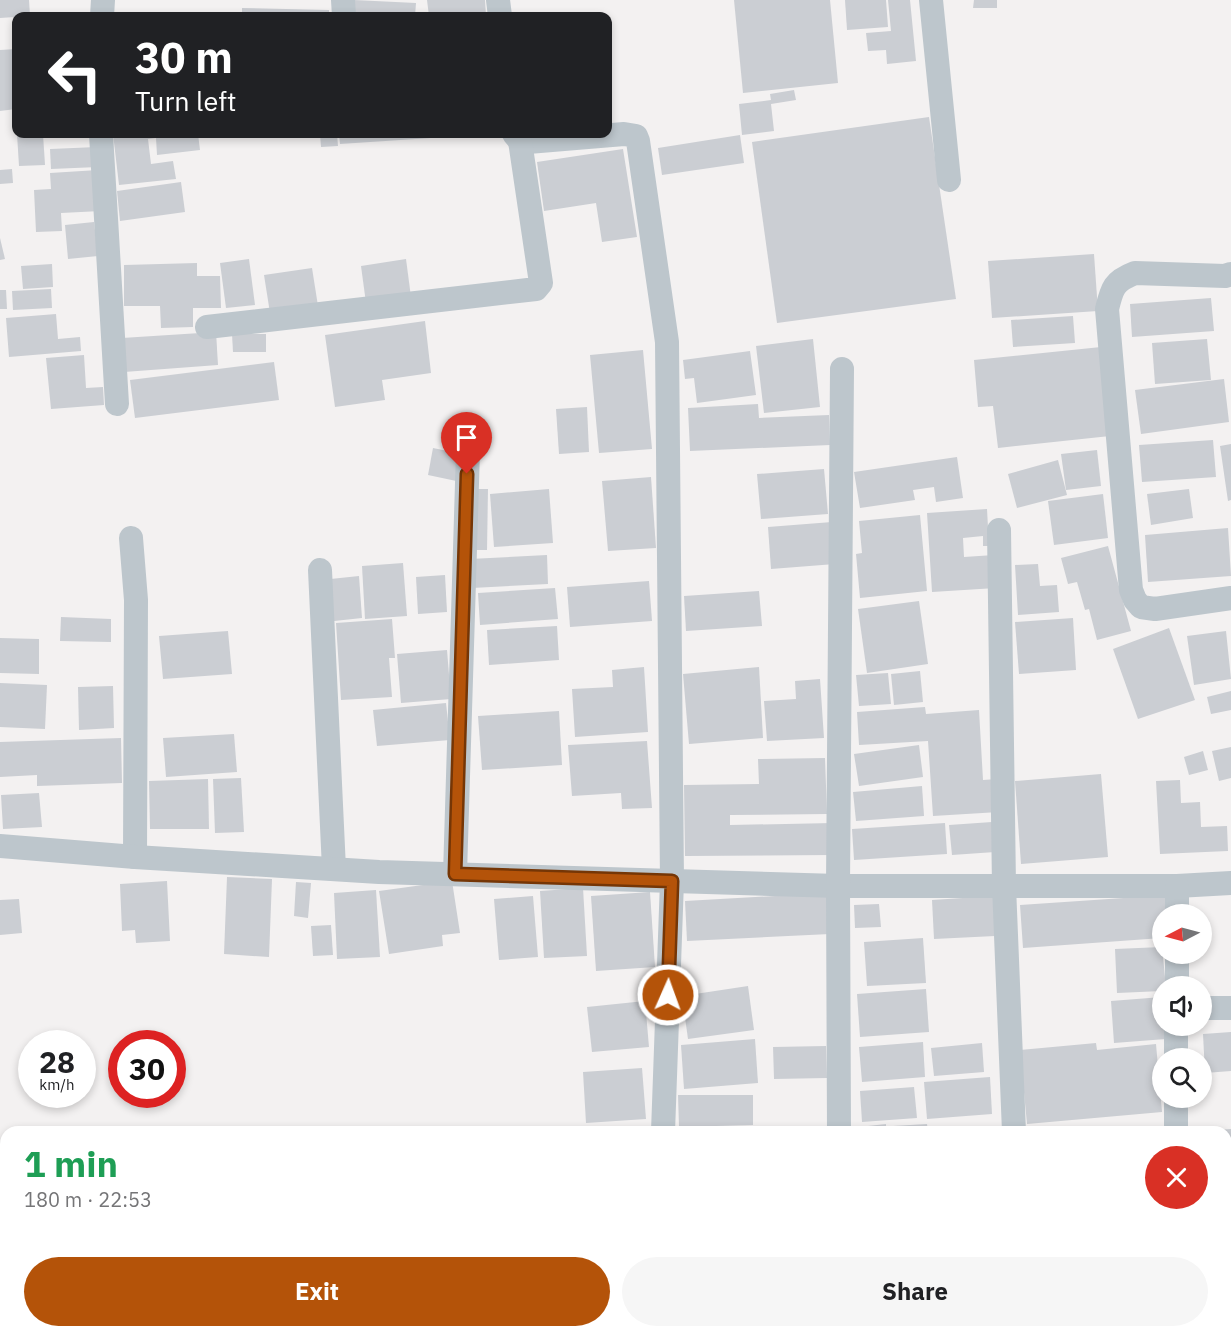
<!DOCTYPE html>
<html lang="en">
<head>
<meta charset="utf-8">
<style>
  :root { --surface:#fff; --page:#f6f6f6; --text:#202124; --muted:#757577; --accent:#b45309 }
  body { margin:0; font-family:"IBM Plex Sans",sans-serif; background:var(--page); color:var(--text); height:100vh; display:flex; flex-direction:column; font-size:22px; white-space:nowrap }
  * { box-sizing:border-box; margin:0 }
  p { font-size:20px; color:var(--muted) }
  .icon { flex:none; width:33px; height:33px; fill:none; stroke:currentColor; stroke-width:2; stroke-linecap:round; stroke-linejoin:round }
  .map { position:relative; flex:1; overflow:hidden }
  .details { position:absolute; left:0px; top:1126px; width:1232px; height:212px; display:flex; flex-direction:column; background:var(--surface); border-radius:18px 18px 0 0; box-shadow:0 3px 9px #0003 }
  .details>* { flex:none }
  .banner { position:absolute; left:12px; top:12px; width:600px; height:126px; border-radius:12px; box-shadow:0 3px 9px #0003; background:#202124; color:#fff; overflow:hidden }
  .needle { width:39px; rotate:264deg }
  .buttons { position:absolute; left:1152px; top:904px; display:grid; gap:12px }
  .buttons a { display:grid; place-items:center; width:60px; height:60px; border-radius:50%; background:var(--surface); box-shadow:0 3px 9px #0003; font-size:30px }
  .speed { position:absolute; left:18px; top:1030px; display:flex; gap:12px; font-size:30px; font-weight:700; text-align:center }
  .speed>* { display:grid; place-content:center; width:78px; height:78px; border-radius:50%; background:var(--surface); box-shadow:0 3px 9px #0003; line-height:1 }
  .speed small { font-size:15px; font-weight:400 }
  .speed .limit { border:9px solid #d22; background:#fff; color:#111 }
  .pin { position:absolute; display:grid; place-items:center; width:51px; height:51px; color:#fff; margin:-62px -26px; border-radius:50% 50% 50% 0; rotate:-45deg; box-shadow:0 0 6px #0007 }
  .pin .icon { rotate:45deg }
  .me { position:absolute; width:66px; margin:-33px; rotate:2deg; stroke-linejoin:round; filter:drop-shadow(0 0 4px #0008) }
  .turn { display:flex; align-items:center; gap:21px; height:126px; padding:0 24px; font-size:27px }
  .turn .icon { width:78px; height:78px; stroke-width:2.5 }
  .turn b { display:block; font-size:42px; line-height:51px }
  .round { display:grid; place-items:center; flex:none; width:63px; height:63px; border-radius:32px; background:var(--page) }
  .summary { display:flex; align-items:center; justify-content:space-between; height:102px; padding:0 24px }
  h1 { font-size:36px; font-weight:700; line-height:45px; color:#1e9e55 }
  .primary-button { display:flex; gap:12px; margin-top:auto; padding:12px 24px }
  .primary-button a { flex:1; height:69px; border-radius:36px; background:var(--accent); color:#fff; font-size:24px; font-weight:700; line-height:69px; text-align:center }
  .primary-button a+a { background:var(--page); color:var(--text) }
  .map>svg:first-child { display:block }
  .building { fill:#cbced3 }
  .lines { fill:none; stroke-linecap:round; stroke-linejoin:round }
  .minor { stroke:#bdc6cc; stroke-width:24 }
  .route-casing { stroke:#753606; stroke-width:15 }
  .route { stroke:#b45309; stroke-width:10 }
</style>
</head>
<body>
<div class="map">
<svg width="1231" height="1337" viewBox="0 0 1231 1337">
  <rect width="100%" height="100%" fill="#f3f1f1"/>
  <!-- building -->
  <g class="building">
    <path d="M0,0h29l1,16 -30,2z"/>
    <path d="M354,0l62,3 -1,13h-63z"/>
    <path d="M427,0h58l1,16h-57z"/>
    <path d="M734,0h96l8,83 -95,10z"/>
    <path d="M845,0h41l2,27 -41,3z"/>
    <path d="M888,0h22l6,61 -29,3 -1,-14 -18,1 -2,-18 25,-2z"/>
    <path d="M974,0h23v8h-24z"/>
    <path d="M242,8l87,2v6h-87z"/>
    <path d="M16,49v60l-16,2v-61z"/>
    <path d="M794,90l2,10 -25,4 3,27 -32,4 -3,-31 32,-4 -1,-6z"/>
    <path d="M929,117l27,182 -179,24 -25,-181z"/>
    <path d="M17,134h26l2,31 -26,1z"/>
    <path d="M113,134h85l2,16 -43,5 -1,-17 -8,1 3,25 22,-3 3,18 -57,6z"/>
    <path d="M320,134h17l1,12 -17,1z"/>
    <path d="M339,134h92v4l-91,6z"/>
    <path d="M740,135l4,28 -82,12 -4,-27z"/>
    <path d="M97,147l1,20 -47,2 -1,-20z"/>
    <path d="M623,149l14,88 -35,5 -6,-39 -52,8 -7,-49z"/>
    <path d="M12,169l1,14 -13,1v-14z"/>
    <path d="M98,170l3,41 -40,2 1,18 -26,1 -2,-42 17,-1 -1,-16z"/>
    <path d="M181,182l4,30 -65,9 -3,-30z"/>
    <path d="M94,222l4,34 -30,3 -3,-34z"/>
    <path d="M0,238l5,21 -5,1z"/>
    <path d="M1094,254l4,57 -106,7 -4,-57z"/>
    <path d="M249,259l6,46 -29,3 -6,-45z"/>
    <path d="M406,259l5,38 -45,6 -5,-37z"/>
    <path d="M197,263v13h23l1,32h-28v19l-32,1 -1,-22h-36v-41z"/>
    <path d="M52,264l1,23 -30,2 -2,-23z"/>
    <path d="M312,268l6,38 -48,7 -6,-38z"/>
    <path d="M51,289l1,19 -39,2 -1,-19z"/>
    <path d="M0,290h6l1,19h-7z"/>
    <path d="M1211,298l3,33 -82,6 -2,-33z"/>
    <path d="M56,314l2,25 22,-2 1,14 -72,6 -3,-39z"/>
    <path d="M1073,316l2,27 -62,4 -2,-27z"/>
    <path d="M425,321l6,52 -49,7 3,20 -50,7 -10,-72z"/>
    <path d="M216,332l2,33 -94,7 -2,-34z"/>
    <path d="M232,334h34v18h-33z"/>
    <path d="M813,339l7,68 -56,6 -8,-67z"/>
    <path d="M1207,339l4,41 -56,4 -3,-41z"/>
    <path d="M1101,347l9,89 -112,12 -5,-42 -15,1 -4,-47z"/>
    <path d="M643,350l9,99 -53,4 -9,-98z"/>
    <path d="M750,351l6,44 -59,8 -3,-25 -9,1 -2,-19z"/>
    <path d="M84,355l2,33 17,-1 1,18 -53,4 -5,-51z"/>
    <path d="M274,362l5,38 -144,18 -5,-38z"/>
    <path d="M1224,379l5,43 -88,12 -6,-44z"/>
    <path d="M758,404l1,14 70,-3 1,30 -140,6 -2,-43z"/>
    <path d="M587,407l2,45 -30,2 -3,-45z"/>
    <path d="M1213,440l3,37 -74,5 -3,-37z"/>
    <path d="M1231,444v56l-3,1 -8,-55z"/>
    <path d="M433,448l34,7 -6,27 -33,-7z"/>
    <path d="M1097,450l4,36 -35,4 -5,-36z"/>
    <path d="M957,457l6,41 -27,4 -2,-15 -21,3 2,10 -55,8 -6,-36z"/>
    <path d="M1058,460l9,35 -50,13 -9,-34z"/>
    <path d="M824,469l4,45 -67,5 -4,-45z"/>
    <path d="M651,477l5,71 -48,3 -6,-70z"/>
    <path d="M473,489h15l-1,61h-15z"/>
    <path d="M549,489l4,54 -59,4 -4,-53z"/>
    <path d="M1189,489l4,29 -42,7 -4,-31z"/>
    <path d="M1103,494l5,44 -54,7 -6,-44z"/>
    <path d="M987,509l2,37h-6v-10l-20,2 1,19 30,-2 2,33 -64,4 -5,-79z"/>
    <path d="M920,515l7,76 -67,7 -4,-44 6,-1 -3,-32z"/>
    <path d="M832,522l3,42 -64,5 -3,-42z"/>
    <path d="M1228,528l3,48 -83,6 -3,-47z"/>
    <path d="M1108,546l23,85 -34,9 -8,-31 -4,1 -8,-28 -9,2 -7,-26z"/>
    <path d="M547,555l1,29 -76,4 -2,-29z"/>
    <path d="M403,563l4,53 -42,3 -3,-53z"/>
    <path d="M1038,564l2,22 17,-1 2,27 -41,3 -3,-50z"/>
    <path d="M445,575l2,37 -29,2 -2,-37z"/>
    <path d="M359,576l3,42 -37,4 -4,-42z"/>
    <path d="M649,581l3,40 -82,6 -3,-40z"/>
    <path d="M555,588l3,31 -78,6 -2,-32z"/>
    <path d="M759,591l3,35 -76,5 -2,-35z"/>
    <path d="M919,601l9,63 -61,9 -9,-64z"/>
    <path d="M61,617l50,2v23l-51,-1z"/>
    <path d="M1073,618l3,52 -57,4 -4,-52z"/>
    <path d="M392,619l3,39h-6l3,39 -51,3 -5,-77z"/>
    <path d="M557,626l2,34 -70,5 -2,-35z"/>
    <path d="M1169,628l26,72 -57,19 -25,-70z"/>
    <path d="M228,631l4,43 -69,5 -4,-43z"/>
    <path d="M1226,631l5,48 -37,6 -7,-49z"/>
    <path d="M0,638l39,1v35l-39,-1z"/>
    <path d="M447,650l4,49 -50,4 -4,-49z"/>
    <path d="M644,667l4,65 -73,5 -3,-48 41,-2 -1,-17z"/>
    <path d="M759,667l4,71 -74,6 -6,-70z"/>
    <path d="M920,671l3,31 -29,3 -3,-31z"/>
    <path d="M888,673l3,31 -32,2 -3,-31z"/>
    <path d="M820,679l4,59 -57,3 -3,-40 32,-2 -1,-18z"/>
    <path d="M0,683l47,2 -2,44 -45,-2z"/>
    <path d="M113,686l1,42 -35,2 -1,-43z"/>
    <path d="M1231,691v19l-20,4 -4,-17z"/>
    <path d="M446,703l4,37 -73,6 -4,-36z"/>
    <path d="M925,707l1,7 53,-4 4,70 14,-1 2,33 -66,4 -5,-75 -69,4 -2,-33z"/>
    <path d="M559,711l3,54 -80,5 -4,-54z"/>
    <path d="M234,734l3,38 -71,5 -3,-39z"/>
    <path d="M121,738l1,45 -85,3v-11l-37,2v-35z"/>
    <path d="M647,741l5,67 -30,1 -1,-16 -49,3 -4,-51z"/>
    <path d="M919,745l4,32 -64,9 -5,-32z"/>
    <path d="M1231,747v31l-12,3 -7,-30z"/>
    <path d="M1203,751l5,19 -19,5 -5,-18z"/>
    <path d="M825,758l2,56 -97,1v10l103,-2v32l-148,1 -1,-71 75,-1 -1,-25z"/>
    <path d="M1101,774l7,83 -87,7 -6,-83z"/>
    <path d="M241,778l3,54 -29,1 -2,-54z"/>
    <path d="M208,779l1,50h-59l-1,-48z"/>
    <path d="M1180,780l1,23 19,-1 1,25 26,-1 1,25 -68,3 -4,-73z"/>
    <path d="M922,786l2,30 -68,5 -3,-29z"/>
    <path d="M39,793l3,34 -39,2 -2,-34z"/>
    <path d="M992,822l3,30 -43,3 -3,-30z"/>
    <path d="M945,823l2,31 -93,6 -2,-31z"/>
    <path d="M227,877l45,2 -3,78 -45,-3z"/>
    <path d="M167,881l3,60 -34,2 -1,-13 -13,1 -2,-47z"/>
    <path d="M452,881l8,52 -18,2 1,11 -54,8 -10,-63z"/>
    <path d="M296,882l15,1 -3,35 -14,-2z"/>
    <path d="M583,888l4,68 -43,2 -4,-67z"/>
    <path d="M376,890l4,67 -43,2 -3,-66z"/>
    <path d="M650,892l5,75 -59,4 -5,-75z"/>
    <path d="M828,893l2,41 -143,7 -2,-40z"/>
    <path d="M1168,895l1,20h-7v23l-139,10 -3,-43z"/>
    <path d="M533,896l5,61 -39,3 -5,-61z"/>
    <path d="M993,896l2,40 -61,3 -2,-39z"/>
    <path d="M19,899l3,34 -22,2v-35z"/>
    <path d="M879,904l2,23 -26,1 -1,-23z"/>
    <path d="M331,925l2,30 -20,1 -2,-30z"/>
    <path d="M923,938l3,45 -59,3 -3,-44z"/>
    <path d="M1162,947l4,40h-4v4l-45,2 -2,-44z"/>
    <path d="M748,986l6,44 -66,9 -6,-43z"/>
    <path d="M926,989l3,43 -69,5 -3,-43z"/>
    <path d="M1162,997v29h3l1,13 -52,4 -3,-42z"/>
    <path d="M645,1001l4,46 -57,5 -5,-45z"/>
    <path d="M1231,1032v39l-26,2 -2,-39z"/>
    <path d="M755,1039l3,44 -74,6 -3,-44z"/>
    <path d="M923,1042l2,35 -63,5 -3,-35z"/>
    <path d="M982,1043l2,29 -50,4 -3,-28z"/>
    <path d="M1096,1043l1,7 59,-6 6,68 -135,12 -7,-74z"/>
    <path d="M826,1046l1,32 -53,1 -1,-32z"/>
    <path d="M642,1068l4,51 -60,4 -3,-51z"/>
    <path d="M990,1077l2,37 -65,5 -3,-37z"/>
    <path d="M914,1087l3,31 -55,4 -2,-31z"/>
    <path d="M678,1095h75v30l-74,2z"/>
    <path d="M886,1124v8h-36v-4z"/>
    <path d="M927,1124l1,8h-35v-6z"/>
    <path d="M832,1126v6h-58v-5z"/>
    <path d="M1002,1128l1,4h-27v-1z"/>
    <path d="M1231,1129v49h-5v-46h-22v-1z"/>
    <path d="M1231,1203v47h-5v-46z"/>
    <path d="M6,1301v31h66l1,5h-70l-3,-35z"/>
    <path d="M629,1332l1,5h-35v-2z"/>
    <path d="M645,1332h203l1,5h-204z"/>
  </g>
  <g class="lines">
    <!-- minor -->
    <g class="minor">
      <path d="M343,0l1,16"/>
      <path d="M498,0l2,16"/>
      <path d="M931,0l18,180"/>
      <path d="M102,16l1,-16"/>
      <path d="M101,134l16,270"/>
      <path d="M514,134l6,7 8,1 96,-8 12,2 2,5 29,201 5,539 -9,251"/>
      <path d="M1231,274l-6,2 -90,-3c-21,8 -23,15 -28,36l24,281 4,10 6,7 14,2 76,-11"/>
      <path d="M207,327l329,-38 5,-6 -21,-142"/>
      <path d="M999,530l5,356 10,246"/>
      <path d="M131,538l5,62 -1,257"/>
      <path d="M320,570l14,299"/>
      <path d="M0,846l135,11 244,15 459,14h339l54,-3"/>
      <path d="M455,874l13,-423"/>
      <path d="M1177,915v-29"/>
      <path d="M1177,987v-33"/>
      <path d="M1202,1008h29"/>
      <path d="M1176,1059v-33"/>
      <path d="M839,1132l-1,-246 4,-517"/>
      <path d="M1176,1132v-34"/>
      <path d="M1226,1187h5"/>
      <path d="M584,1337v-5"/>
    </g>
  </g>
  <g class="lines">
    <!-- route casing -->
    <g class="route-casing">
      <path id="route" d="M467,474l-12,400 217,7 -4,114"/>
    </g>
    <!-- route -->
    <use href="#route" class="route"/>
  </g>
</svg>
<div class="buttons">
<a><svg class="needle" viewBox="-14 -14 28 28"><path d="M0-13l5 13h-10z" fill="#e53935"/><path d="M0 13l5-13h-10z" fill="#757577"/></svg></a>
<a><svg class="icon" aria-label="sound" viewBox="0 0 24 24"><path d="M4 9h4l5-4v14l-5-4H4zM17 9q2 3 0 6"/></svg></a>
<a><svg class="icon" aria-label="search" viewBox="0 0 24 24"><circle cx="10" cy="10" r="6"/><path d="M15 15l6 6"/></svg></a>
</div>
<div class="speed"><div>28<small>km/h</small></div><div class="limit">30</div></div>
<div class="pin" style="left:467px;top:474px;background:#d93025"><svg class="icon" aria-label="arrive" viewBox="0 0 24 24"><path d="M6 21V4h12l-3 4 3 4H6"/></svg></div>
<svg class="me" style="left:668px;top:995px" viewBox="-20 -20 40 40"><circle r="17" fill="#b45309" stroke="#fff" stroke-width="3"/><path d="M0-11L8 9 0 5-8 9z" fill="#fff"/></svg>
<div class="banner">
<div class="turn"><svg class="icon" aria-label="left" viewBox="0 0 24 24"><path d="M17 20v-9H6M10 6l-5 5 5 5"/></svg><div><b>30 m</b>Turn left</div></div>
</div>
<section class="details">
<div class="summary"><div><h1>1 min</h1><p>180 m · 22:53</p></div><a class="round" style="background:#d93025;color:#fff"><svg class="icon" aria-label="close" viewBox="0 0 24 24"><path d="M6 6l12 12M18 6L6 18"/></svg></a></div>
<div class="primary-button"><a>Exit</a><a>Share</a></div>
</section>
</div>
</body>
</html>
